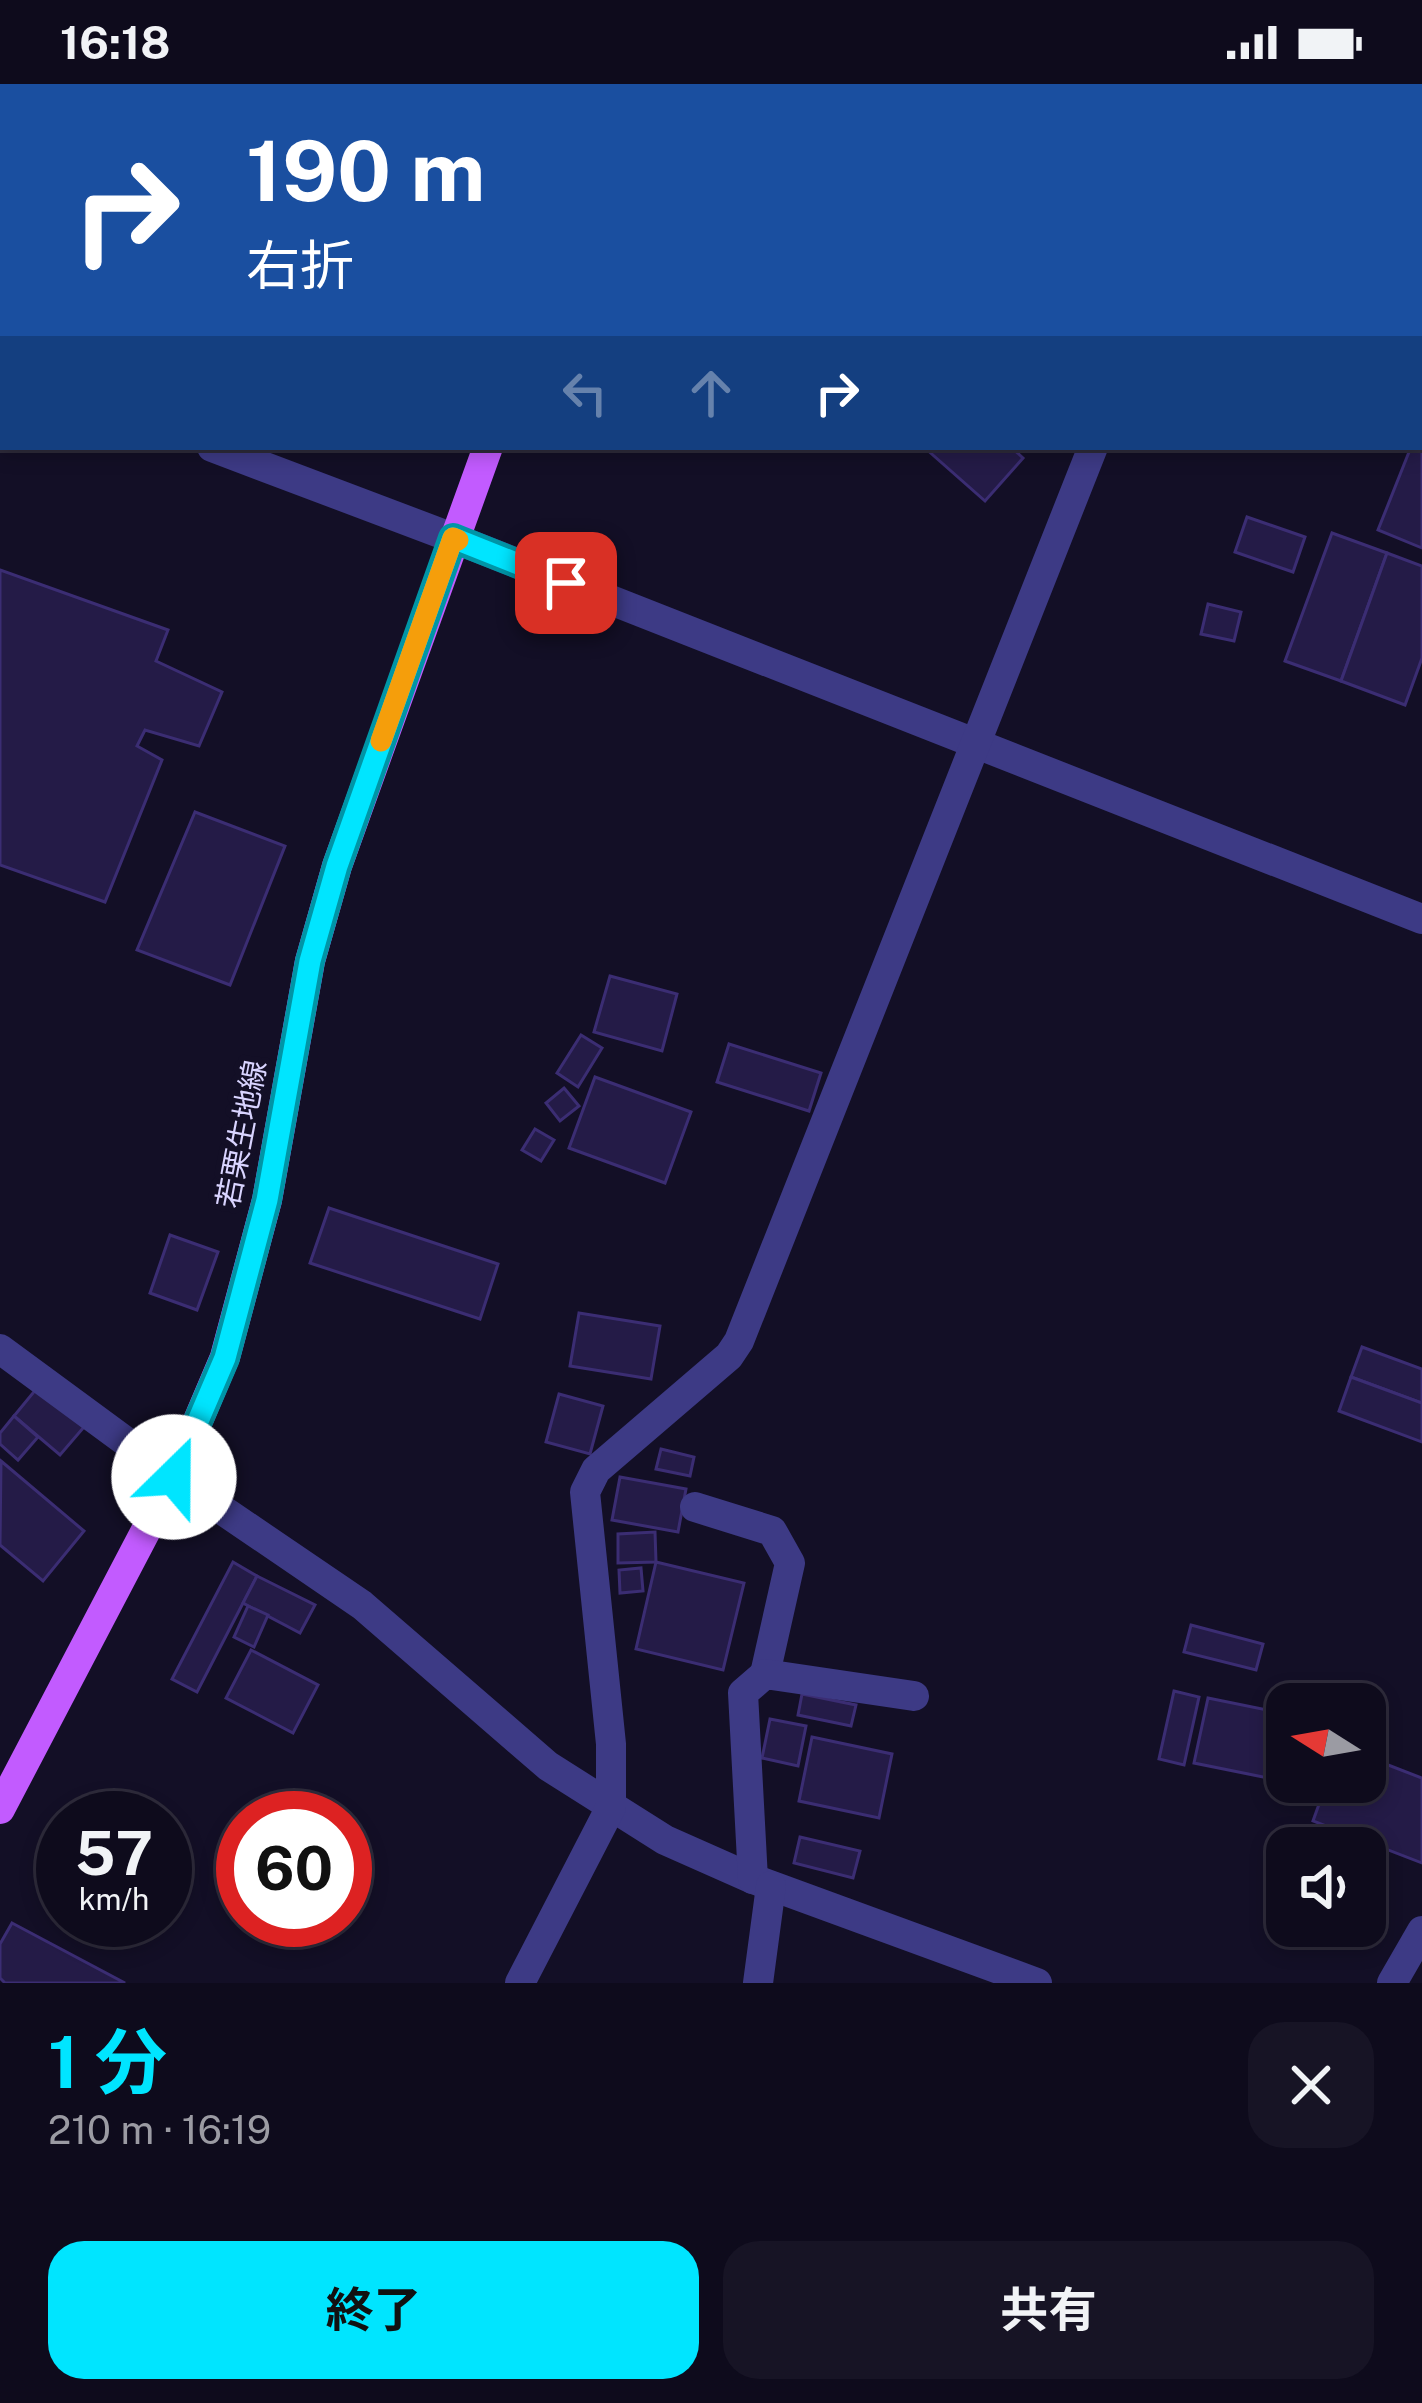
<!DOCTYPE html>
<html lang="ja">
<head>
<meta charset="utf-8">
<style>
  :root { --surface:#0e0b1c; --page:#171425; --text:#f1f3f6; --muted:#9b9ba3; --line:#2e2b3b; --accent:#00e5ff }
  body { margin:0; font-family:"Public Sans","Noto Sans JP",sans-serif; background:var(--page); color:var(--text); height:100vh; display:flex; flex-direction:column; font-size:45px; white-space:nowrap }
  * { box-sizing:border-box; margin:0 }
  p { font-size:39px; color:var(--muted) }
  .icon { flex:none; width:66px; height:66px; fill:none; stroke:currentColor; stroke-width:2; stroke-linecap:round; stroke-linejoin:round }
  .map { position:relative; height:1899px; overflow:hidden }
  .panel { display:flex; flex-direction:column; background:var(--surface); flex:1 }
  .panel>* { flex:none }
  .banner { position:absolute; left:0px; top:0px; width:1422px; height:366px; box-shadow:0 6px 18px #0003,0 0 0 3px var(--line); background:#1a4fa0; color:#fff; overflow:hidden }
  .needle { width:78px; rotate:281deg }
  .buttons { position:absolute; left:1266px; top:1599px; display:grid; gap:24px }
  .buttons a { display:grid; place-items:center; width:120px; height:120px; border-radius:24px; background:var(--surface); box-shadow:0 6px 18px #0003,0 0 0 3px var(--line); font-size:60px }
  .speed { position:absolute; left:36px; top:1707px; display:flex; gap:24px; font-size:60px; font-weight:700; text-align:center }
  .speed>* { display:grid; place-content:center; width:156px; height:156px; border-radius:50%; background:var(--surface); box-shadow:0 6px 18px #0003,0 0 0 3px var(--line); line-height:1 }
  .speed small { font-size:30px; font-weight:400 }
  .speed .limit { border:18px solid #d22; background:#fff; color:#111 }
  .pin { position:absolute; display:grid; place-items:center; width:102px; height:102px; color:#fff; margin:-51px; border-radius:24px; box-shadow:0 6px 18px #0006 }
  .me { position:absolute; width:132px; margin:-66px; rotate:23deg; stroke-linejoin:round; filter:drop-shadow(0 0 9px #0008) }
  .turn { display:flex; align-items:center; gap:42px; height:252px; padding:0 48px; font-size:54px }
  .turn .icon { width:156px; height:156px; stroke-width:2.5 }
  .turn b { display:block; font-size:84px; line-height:102px }
  .lanes { display:flex; align-items:center; height:114px; padding:0 48px; background:#0003; justify-content:center; gap:60px; direction:ltr }
  .lanes .off { opacity:.35 }
  .round { display:grid; place-items:center; flex:none; width:126px; height:126px; border-radius:36px; background:var(--page) }
  .headline { display:flex; align-items:center; justify-content:space-between; height:204px; padding:0 48px }
  h1 { font-size:72px; font-weight:700; line-height:90px; color:var(--accent) }
  .primary-button { display:flex; gap:24px; margin-top:auto; padding:24px 48px }
  .primary-button a { flex:1; height:138px; border-radius:36px; background:var(--accent); color:#111; font-size:48px; font-weight:700; line-height:138px; text-align:center }
  .primary-button a+a { background:var(--page); color:var(--text) }
  .status { display:flex; justify-content:space-between; align-items:center; height:84px; padding:0 60px; background:var(--surface); direction:ltr }
  .status svg { height:33px; fill:currentColor }
  .map>svg:first-child { display:block }
  .building { fill:#241b47; stroke:#3b2d73; stroke-width:3 }
  .lines { fill:none; stroke-linecap:round; stroke-linejoin:round }
  .minor { stroke:#3d3a85; stroke-width:30 }
  .major { stroke:#c25bff; stroke-width:30 }
  .route-casing { stroke:#0095a6; stroke-width:30 }
  .route { stroke:#00e5ff; stroke-width:21 }
  .slow { stroke:#f59e0b; stroke-width:21 }
  .labels { text-anchor:middle; dominant-baseline:central; stroke-width:12; stroke-linejoin:round; paint-order:stroke }
  .street-label { font-size:30px; fill:#d9d4ff; stroke:#130f26 }
</style>
</head>
<body>
<div class="status"><b>16:18</b><svg viewBox="0 0 49 12"><path d="M0 12V9h3v3zM5 12V6h3v6zM10 12V3h3v9zM15 12V0h3v12zM26 1h20v11H26zM47 4h2v5h-2z"/></svg></div>
<div class="map">
<svg width="1422" height="1899" viewBox="0 0 1422 1899">
  <rect width="100%" height="100%" fill="#130f26"/>
  <!-- building -->
  <g class="building">
    <path d="M0,88l3,2v148l-3,-1z"/>
    <path d="M1422,334v130l-44,-18 33,-83h8z"/>
    <path d="M1011,363l12,11 -38,43 -60,-53z"/>
    <path d="M1247,433l58,20 -12,35 -58,-20z"/>
    <path d="M1332,449l55,20 -46,128 -56,-20z"/>
    <path d="M1387,469l35,13v92l-17,47 -64,-24z"/>
    <path d="M0,486l168,60 -12,31 66,31 -23,54 -54,-16 -8,16 25,14 -57,142 -105,-37z"/>
    <path d="M1208,520l33,8 -7,29 -33,-7z"/>
    <path d="M195,728l90,34 -55,139 -93,-35z"/>
    <path d="M610,892l67,18 -15,57 -68,-19z"/>
    <path d="M581,951l21,13 -24,39 -21,-14z"/>
    <path d="M729,960l92,29 -12,38 -92,-29z"/>
    <path d="M595,993l96,35 -26,71 -96,-35z"/>
    <path d="M564,1004l15,18 -19,15 -14,-18z"/>
    <path d="M535,1045l19,11 -13,21 -19,-11z"/>
    <path d="M329,1124l169,56 -18,55 -170,-56z"/>
    <path d="M170,1151l48,17 -21,58 -47,-17z"/>
    <path d="M579,1229l81,13 -9,53 -81,-13z"/>
    <path d="M1362,1263l60,22v34l-71,-26z"/>
    <path d="M1351,1293l71,26v39l-83,-31z"/>
    <path d="M37,1304l47,39 -24,28 -46,-39z"/>
    <path d="M559,1310l44,12 -13,48 -44,-12z"/>
    <path d="M14,1332l24,21 -20,23 -18,-16v-11z"/>
    <path d="M661,1365l33,8 -4,19 -34,-7z"/>
    <path d="M1,1377l83,70 -41,50 -43,-36z"/>
    <path d="M620,1393l66,12 -8,43 -66,-12z"/>
    <path d="M655,1448l1,30 -38,1v-29z"/>
    <path d="M233,1478l24,14 -60,116 -25,-13z"/>
    <path d="M656,1478l88,21 -21,87 -87,-21z"/>
    <path d="M641,1484l2,23 -23,2 -1,-23z"/>
    <path d="M257,1492l58,29 -15,28 -57,-30z"/>
    <path d="M248,1522l20,9 -14,32 -20,-10z"/>
    <path d="M1191,1541l72,19 -7,26 -72,-18z"/>
    <path d="M251,1566l67,35 -25,48 -67,-35z"/>
    <path d="M1174,1607l25,6 -15,68 -25,-6z"/>
    <path d="M802,1610l54,11 -5,21 -53,-11z"/>
    <path d="M1208,1614l79,16 -9,66 -84,-17z"/>
    <path d="M770,1635l36,7 -8,40 -36,-8z"/>
    <path d="M812,1653l80,17 -13,64 -80,-17z"/>
    <path d="M1365,1672l57,22v85l-109,-42 14,-39h38z"/>
    <path d="M800,1753l60,14 -7,27 -59,-15z"/>
    <path d="M12,1839l113,60h-120l-5,-5v-34z"/>
  </g>
  <g class="lines">
    <!-- minor -->
    <g class="minor">
      <path d="M1294,3l1,-3"/>
      <path d="M0,283l3,1"/>
      <path d="M212,363l241,91 969,381"/>
      <path d="M0,1265l174,128 188,128 186,161 117,74 88,39 284,104"/>
      <path d="M695,1423l77,24 18,32 -25,111"/>
      <path d="M753,1795l-10,-186 22,-19 149,22"/>
      <path d="M520,1899l91,-176v-63l-26,-252 11,-22 133,-114 10,-15 354,-894"/>
      <path d="M758,1899l13,-97"/>
      <path d="M1392,1899l30,-52"/>
    </g>
    <!-- major -->
    <g class="major">
      <path d="M629,3l1,-3"/>
      <path d="M0,1725l174,-332 51,-120 42,-157 43,-239 27,-95 151,-419"/>
    </g>
  </g>
  <g class="lines">
    <!-- route casing -->
    <g class="route-casing">
      <path id="route" d="M174,1393l51,-119 42,-158 43,-239 27,-95 116,-328 113,45"/>
    </g>
    <!-- route -->
    <use href="#route" class="route"/>
    <!-- slow -->
    <path class="slow" d="M381,657l72,-203 5,2"/>
  </g>
  <g class="labels">
    <!-- street labels -->
    <g class="street-label">
      <text transform="translate(241 1050) rotate(-79)">若栗生地線</text>
    </g>
  </g>
</svg>
<div class="buttons">
<a><svg class="needle" viewBox="-14 -14 28 28"><path d="M0-13l5 13h-10z" fill="#e53935"/><path d="M0 13l5-13h-10z" fill="#9b9ba3"/></svg></a>
<a><svg class="icon" aria-label="sound" viewBox="0 0 24 24"><path d="M4 9h4l5-4v14l-5-4H4zM17 9q2 3 0 6"/></svg></a>
</div>
<div class="speed"><div>57<small>km/h</small></div><div class="limit">60</div></div>
<div class="pin" style="left:566px;top:499px;background:#d93025"><svg class="icon" aria-label="arrive" viewBox="0 0 24 24"><path d="M6 21V4h12l-3 4 3 4H6"/></svg></div>
<svg class="me" style="left:174px;top:1393px" viewBox="-20 -20 40 40"><circle r="19" fill="#fff"/><path d="M0-13L10 11 0 6-10 11z" fill="#00e5ff"/></svg>
<div class="banner">
<div class="turn"><svg class="icon" aria-label="right" viewBox="0 0 24 24"><path d="M7 20v-9h11M14 6l5 5-5 5"/></svg><div><b>190 m</b>右折</div></div>
<div class="lanes"><svg class="icon off" aria-label="left" viewBox="0 0 24 24"><path d="M17 20v-9H6M10 6l-5 5 5 5"/></svg><svg class="icon off" aria-label="ahead" viewBox="0 0 24 24"><path d="M12 20V5M6 11l6-6 6 6"/></svg><svg class="icon" aria-label="right" viewBox="0 0 24 24"><path d="M7 20v-9h11M14 6l5 5-5 5"/></svg></div>
</div>
</div>
<section class="panel">
<div class="headline"><div><h1>1 分</h1><p>210 m · 16:19</p></div><a class="round"><svg class="icon" aria-label="close" viewBox="0 0 24 24"><path d="M6 6l12 12M18 6L6 18"/></svg></a></div>
<div class="primary-button"><a>終了</a><a>共有</a></div>
</section>
</body>
</html>
